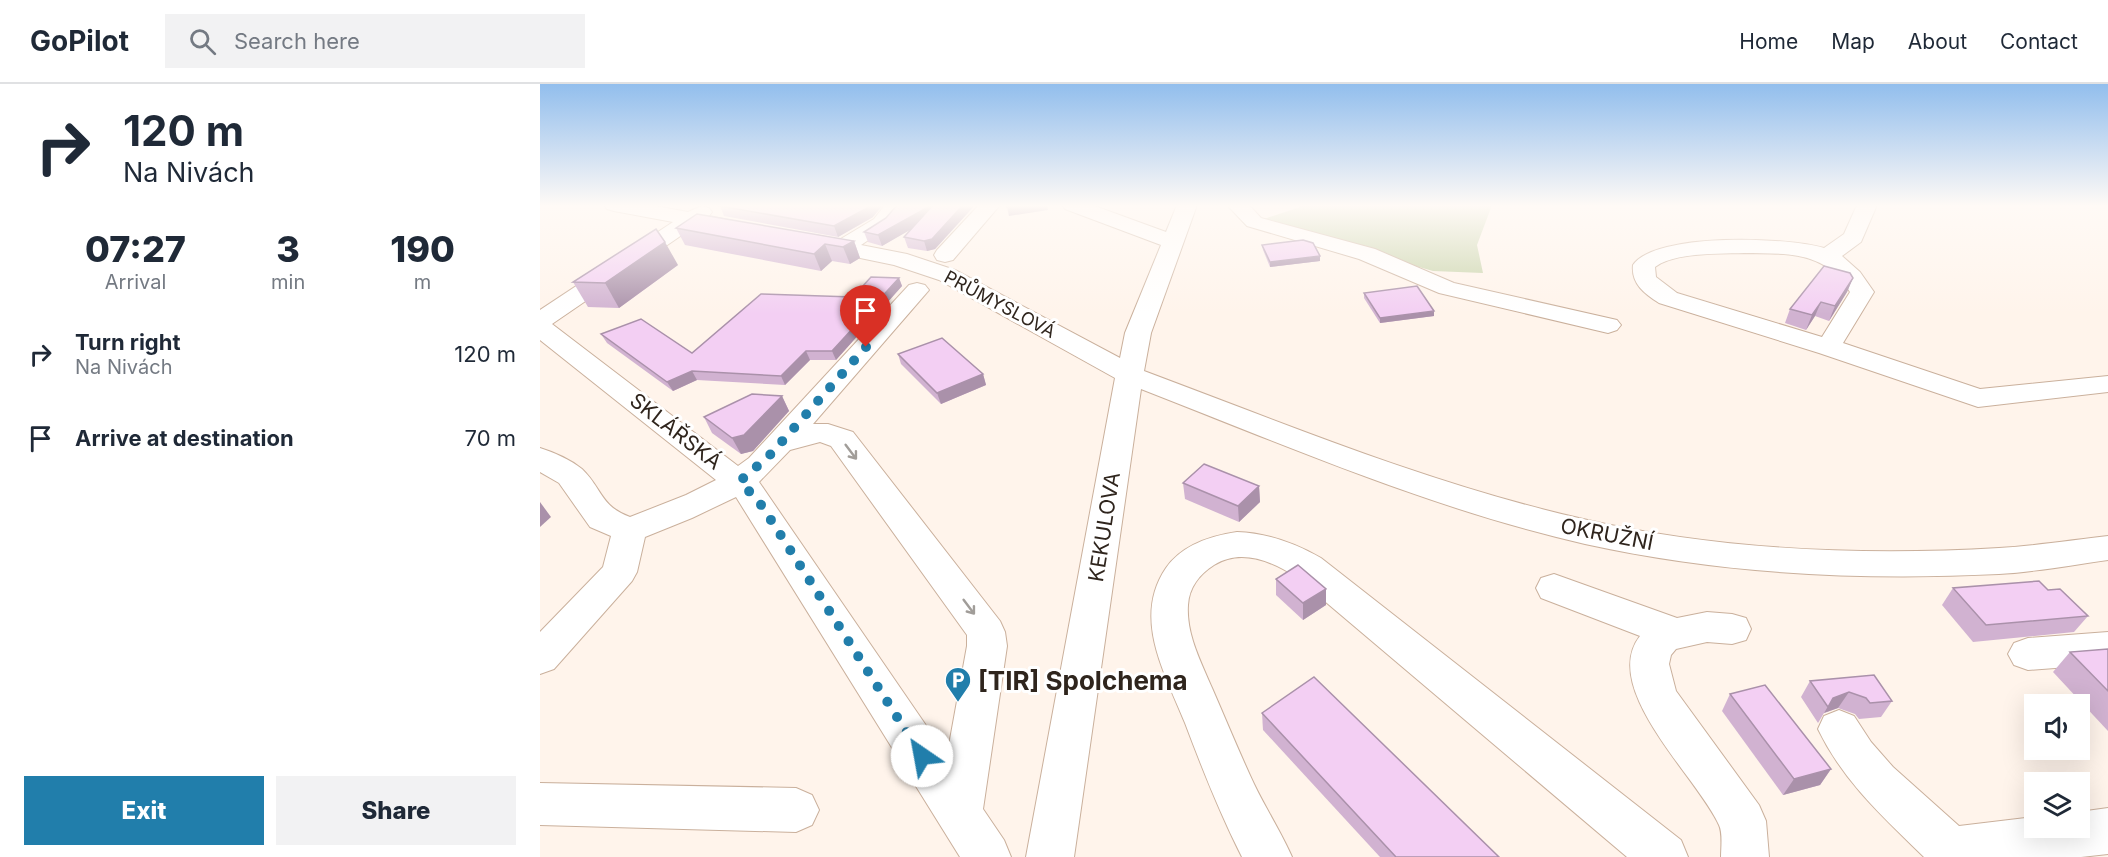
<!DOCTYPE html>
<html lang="en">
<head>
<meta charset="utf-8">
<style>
  :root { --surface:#fff; --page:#f2f2f3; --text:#1f2937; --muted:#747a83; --line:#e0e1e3; --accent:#217eab }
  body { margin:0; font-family:Inter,sans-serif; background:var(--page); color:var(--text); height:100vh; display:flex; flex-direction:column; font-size:22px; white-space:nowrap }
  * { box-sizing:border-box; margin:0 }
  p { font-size:20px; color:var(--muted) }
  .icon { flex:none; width:33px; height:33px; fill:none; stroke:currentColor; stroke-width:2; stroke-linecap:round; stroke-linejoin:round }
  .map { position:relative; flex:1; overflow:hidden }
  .panel { display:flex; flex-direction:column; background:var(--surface); width:540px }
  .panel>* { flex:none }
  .top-card { background:#fff; color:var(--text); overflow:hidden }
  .fabs { position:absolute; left:1484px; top:610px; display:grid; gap:12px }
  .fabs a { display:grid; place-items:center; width:66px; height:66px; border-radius:0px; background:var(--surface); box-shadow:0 6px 24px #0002; font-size:30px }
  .pin { position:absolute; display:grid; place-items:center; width:51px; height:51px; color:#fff; margin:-62px -26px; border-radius:50% 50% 50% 0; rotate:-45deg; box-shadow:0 0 6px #0007 }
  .pin .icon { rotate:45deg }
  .me { position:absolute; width:66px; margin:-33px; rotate:327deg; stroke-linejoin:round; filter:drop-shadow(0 0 4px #0008) }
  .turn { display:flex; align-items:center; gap:21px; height:126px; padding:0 24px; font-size:27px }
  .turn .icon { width:78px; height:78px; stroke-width:2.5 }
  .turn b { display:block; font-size:42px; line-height:51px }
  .eta { display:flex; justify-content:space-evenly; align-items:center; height:102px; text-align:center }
  .eta b { font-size:36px; font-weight:800; line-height:42px }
  .action { display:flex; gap:12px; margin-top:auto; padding:12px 24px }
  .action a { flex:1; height:69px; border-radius:0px; background:var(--accent); color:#fff; font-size:24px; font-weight:800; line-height:69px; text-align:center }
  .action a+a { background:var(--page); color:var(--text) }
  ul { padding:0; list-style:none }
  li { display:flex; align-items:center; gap:18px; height:84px; padding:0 24px }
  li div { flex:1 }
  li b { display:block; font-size:22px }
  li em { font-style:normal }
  header { display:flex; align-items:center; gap:36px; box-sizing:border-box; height:84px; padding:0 30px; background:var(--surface); border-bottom:2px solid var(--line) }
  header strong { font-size:28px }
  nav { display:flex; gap:33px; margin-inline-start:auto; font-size:21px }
  .search { width:420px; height:54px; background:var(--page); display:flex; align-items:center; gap:15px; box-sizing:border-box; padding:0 21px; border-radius:0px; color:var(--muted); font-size:22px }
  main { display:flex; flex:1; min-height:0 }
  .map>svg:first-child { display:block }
  .green { fill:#c9d4ab }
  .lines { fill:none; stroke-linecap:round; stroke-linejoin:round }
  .minor-casing { stroke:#cab09c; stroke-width:2 }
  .minor { fill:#fff; fill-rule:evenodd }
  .wall { fill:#d1b2d1 }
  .shaded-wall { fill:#aa91aa }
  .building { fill:#f3cff3; stroke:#aa91aa; stroke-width:1.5 }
  .oneway { stroke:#a19d99 }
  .route { stroke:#217eab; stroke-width:10; stroke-dasharray:0 18 }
  .labels { text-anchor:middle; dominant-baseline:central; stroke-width:6; stroke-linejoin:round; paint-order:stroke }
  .far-street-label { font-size:18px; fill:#2f251d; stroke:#fff }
  .street-label { font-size:21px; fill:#2f251d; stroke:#fff }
  .near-poi-label { font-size:26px; font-weight:bold; fill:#2f251d; stroke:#fff; text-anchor:start }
</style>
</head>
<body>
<header>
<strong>GoPilot</strong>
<div class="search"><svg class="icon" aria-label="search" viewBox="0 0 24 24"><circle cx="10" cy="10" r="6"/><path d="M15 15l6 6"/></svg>Search here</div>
<nav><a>Home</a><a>Map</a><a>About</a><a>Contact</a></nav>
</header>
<main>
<section class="panel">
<div class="top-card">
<div class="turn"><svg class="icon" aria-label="right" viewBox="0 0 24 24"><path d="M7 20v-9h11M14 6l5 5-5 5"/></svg><div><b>120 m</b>Na Nivách</div></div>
</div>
<div class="eta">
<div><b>07:27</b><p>Arrival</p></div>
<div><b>3</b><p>min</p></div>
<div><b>190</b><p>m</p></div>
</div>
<ul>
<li><svg class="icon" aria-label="right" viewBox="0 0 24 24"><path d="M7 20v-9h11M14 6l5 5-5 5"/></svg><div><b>Turn right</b><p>Na Nivách</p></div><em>120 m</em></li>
<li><svg class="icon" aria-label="arrive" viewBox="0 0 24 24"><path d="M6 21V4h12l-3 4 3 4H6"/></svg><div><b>Arrive at destination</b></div><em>70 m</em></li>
</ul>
<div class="action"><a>Exit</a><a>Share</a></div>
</section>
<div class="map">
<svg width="1568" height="773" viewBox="0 0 1568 773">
  <rect width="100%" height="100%" fill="#fff4eb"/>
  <!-- green -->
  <path class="green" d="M760,121h192l-15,40 6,28 -50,-2 -175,-50 42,-14z"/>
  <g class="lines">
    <!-- minor casing -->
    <g class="minor-casing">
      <g id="minor">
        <path d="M64,121h46l38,7 14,-6 7,2 3,4 -3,4 29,6 3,4 -3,4 -7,2 -36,-6 -143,98 186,142 11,-8 160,-173 8,-2 8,2 4,5 -116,134h15l25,8 147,189 5,11 2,14 -24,163 21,31 7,17h-51l-224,-360 -44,21 -47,19 -8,35 -5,9 -78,88 -14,5v-42l63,-65 8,-31 -21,-9 -31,-44 -19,-11v-24c13,4 31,12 42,21 20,19 18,37 48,48l56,-22 30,-15 -176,-140v-30l133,-88 -59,-11 -7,-2zM280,358l11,4 136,189v11l-20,110 -188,-274 31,-32z"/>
        <path d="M345,121h21l-18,22 -27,18 46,9 48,16 165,88 5,-25 36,-88 -96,-36 -3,-4h30l74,27 11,-27h20l-46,128 -7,38c145,54 288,114 439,148 134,31 279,37 416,29 36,-2 73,-8 109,-12v24c-36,5 -73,12 -109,14 -139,7 -278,0 -414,-30 -153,-35 -298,-98 -444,-155l-67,468h-48l89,-479 -176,-98 -45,-15 -87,-18 -3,-5 3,-5 8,-2 24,5 35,-21z"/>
        <path d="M439,121h21l-47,55 -8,2 -8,-2 -3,-5 3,-5z"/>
        <path d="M687,121h22l12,13 114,31 79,34 163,37 4,5 -4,5 -9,3 -169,-40 -80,-34 -112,-33z"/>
        <path d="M1317,121h20l-16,37 -19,14 18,16 14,20 -31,51 137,46 128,-13v16l-130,15 -159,-54 -160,-50c-14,-9 -28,-19 -26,-38 22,-33 155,-28 191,-17l20,-14zM1204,169c44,1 80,-3 106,39l-28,45 -145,-44 -21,-16 -1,-10c20,-15 65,-13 89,-14z"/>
        <path d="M697,448c30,1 58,11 84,26l360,282 7,17h-61l-332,-281c-24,-15 -54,-28 -81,-11 -14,9 -25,22 -26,40 -2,29 13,57 24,83 14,32 27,64 42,96 12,25 27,48 38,73h-50c-22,-43 -40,-89 -57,-134 -20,-50 -53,-105 -19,-155 16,-23 44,-32 71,-36z"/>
        <path d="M1014,490l123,44 30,-6 25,2 14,4 5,11 -5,11 -14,4 -25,-2 -31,7 -5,6 -2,9 7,27 83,114 7,16 3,36h-48c0,-9 2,-24 -2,-32 -21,-47 -120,-137 -79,-189l-99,-38 -5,-10 5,-10z"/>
        <path d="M1568,548v32l-80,6 -14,-5 -6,-11 6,-11 14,-5z"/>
        <path d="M1299,626l15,6 17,26 22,25 66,59 75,-9v11h45v-16l29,-4v46l-27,3h-157c-41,-40 -81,-76 -106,-128l6,-13z"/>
        <path d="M0,699l256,5 16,7 7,15 -7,15 -16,7 -256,-7z"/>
      </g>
    </g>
    <!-- minor -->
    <use href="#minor" class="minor"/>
  </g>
  <!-- wall -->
  <g class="wall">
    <path d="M357,121h78l-40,44 -8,2 -19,-3 -4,-11 8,-9 -30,18 -14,-4 -4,-10 22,-14z"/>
    <path d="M180,122l153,11 -35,20 -114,-21z"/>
    <path d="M136,144l178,13 6,17 -10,6 -18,-3 -11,10 -136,-26z"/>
    <path d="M722,161l58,16 -50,6 -7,-17z"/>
    <path d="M138,181l-59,43 -31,-1 -15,-25z"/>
    <path d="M359,194l3,8 -66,74h-26l-25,25 -88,-5 -24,11 -66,-48 -6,-9 91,19 161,-56z"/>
    <path d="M1313,194l-6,14 -18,29 -14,-5 -9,14 -21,-7 5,-14z"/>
    <path d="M824,209l70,23 -54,7 -16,-25z"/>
    <path d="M358,270l85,20 3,11 -45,19 -40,-40z"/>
    <path d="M242,312l7,15 -36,40 -12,3 -29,-21 -8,-16z"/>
    <path d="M643,399l76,3 1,16 -21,20 -54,-23z"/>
    <path d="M736,495l50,10v16l-23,15 -27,-25z"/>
    <path d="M1413,504l95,2 40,26 -14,16 -101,10 -31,-37z"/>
    <path d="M1568,565v82l-55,-59 17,-20z"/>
    <path d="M1270,597l82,20 -11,16 -22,2 -4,-5 -17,-6 -14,5 -6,10 -17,-26z"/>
    <path d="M1190,610l101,75 -11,16 -37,10 -61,-84z"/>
    <path d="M722,629l237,144h-119l-117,-127z"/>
  </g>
  <!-- shaded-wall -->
  <g class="shaded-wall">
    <path d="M331,121h12l-10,12 -35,20 -4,-11z"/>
    <path d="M392,121h3l3,9 -56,32 -4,-11z"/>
    <path d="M423,121h12l-40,44 -8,2 -3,-10z"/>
    <path d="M480,121h27l1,5 -39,6 -2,-9z"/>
    <path d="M314,157l6,17 -10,6 -7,-17z"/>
    <path d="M125,158l13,23 -59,43 -14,-25z"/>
    <path d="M285,160l7,17 -11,10 -7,-17z"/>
    <path d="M780,172v5l-50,6v-5z"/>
    <path d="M359,194l3,8 -66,74 -4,-9z"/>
    <path d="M1313,194l-6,14 -18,29 6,-15z"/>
    <path d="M1281,218l-6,14 -9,14 6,-15z"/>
    <path d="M894,227v5l-54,7v-5z"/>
    <path d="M266,267l4,9 -25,25 -4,-9z"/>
    <path d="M152,287l5,9 -24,11 -6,-9z"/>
    <path d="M443,290l3,11 -45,19 -4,-11z"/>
    <path d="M242,312l7,15 -36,40 -12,3 -9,-16z"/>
    <path d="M719,402l1,16 -21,20 -1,-16z"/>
    <path d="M0,418l11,15 -11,10z"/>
    <path d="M786,505v16l-23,15v-17z"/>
    <path d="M1309,608l-11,16 -14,5 9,-15z"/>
    <path d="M1291,685l-11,16 -37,10 11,-16z"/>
  </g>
  <!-- building -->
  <g class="building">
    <path d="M181,121h150l-2,2 -35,19 -114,-20z"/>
    <path d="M357,121h35l-54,30 -14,-3 22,-14z"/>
    <path d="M393,121h30l-31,34 -8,2 -20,-4z"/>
    <path d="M467,121h13l-13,2z"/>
    <path d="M157,130l157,27 -11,6 -18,-3 -11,10 -138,-26z"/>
    <path d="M116,145l9,13 -60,41 -32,-1z"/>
    <path d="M763,156l10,3 7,13 -50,6 -8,-17z"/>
    <path d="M1284,182l26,7 3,5 -18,28 -14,-4 -9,13 -22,-6z"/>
    <path d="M331,193l28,1 -67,73h-26l-25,25 -89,-5 -25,11 -66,-48 40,-15 51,34 69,-59 92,3z"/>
    <path d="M877,202l17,25 -54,7 -16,-25z"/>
    <path d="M402,254l41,36 -46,19 -39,-39z"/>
    <path d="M212,310l30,2 -38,39 -12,3 -28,-21z"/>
    <path d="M664,380l55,22 -21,20 -55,-23z"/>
    <path d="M758,481l28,24 -23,14 -27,-24z"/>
    <path d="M1499,497l9,9 12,-1 28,27 -102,9 -33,-37z"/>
    <path d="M1568,565v42l-38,-39z"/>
    <path d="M1334,591l18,26 -22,2 -4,-5 -17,-6 -16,6 -5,9 -18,-26z"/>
    <path d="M774,593l185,180h-103l-134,-144z"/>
    <path d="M1225,601l66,84 -37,10 -64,-85z"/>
  </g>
  <!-- one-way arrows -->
  <defs><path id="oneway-shaft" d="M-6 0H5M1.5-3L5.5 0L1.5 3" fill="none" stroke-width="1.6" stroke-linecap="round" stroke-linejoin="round" transform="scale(1.5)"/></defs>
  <g class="oneway">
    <use href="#oneway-shaft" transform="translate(311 368) rotate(53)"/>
    <use href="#oneway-shaft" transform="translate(429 523) rotate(53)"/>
  </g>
  <!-- sky -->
  <linearGradient id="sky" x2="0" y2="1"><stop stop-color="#92beed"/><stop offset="0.53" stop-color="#fffaf6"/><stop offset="1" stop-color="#fffaf6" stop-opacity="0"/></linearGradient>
  <rect width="1568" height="230" fill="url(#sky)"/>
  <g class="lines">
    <!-- route -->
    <path class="route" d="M326,263l-97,109 -29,25 22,25 160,250"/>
  </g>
  <!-- icons -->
  <defs>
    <g id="parking-pin" transform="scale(1.35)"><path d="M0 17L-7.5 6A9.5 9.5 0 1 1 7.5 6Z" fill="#217eab" stroke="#fff"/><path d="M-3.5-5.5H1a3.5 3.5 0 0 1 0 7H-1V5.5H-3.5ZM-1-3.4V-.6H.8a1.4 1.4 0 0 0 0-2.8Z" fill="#fff"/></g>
  </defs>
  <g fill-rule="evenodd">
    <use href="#parking-pin" x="418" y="596"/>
  </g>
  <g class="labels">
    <!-- far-street labels -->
    <g class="far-street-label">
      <text transform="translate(460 220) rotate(28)">PRŮMYSLOVÁ</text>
    </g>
    <!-- street labels -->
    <g class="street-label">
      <text transform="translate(136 347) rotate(38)">SKLÁŘSKÁ</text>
      <text transform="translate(564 443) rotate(-81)">KEKULOVA</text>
      <text transform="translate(1067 450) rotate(11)">OKRUŽNÍ</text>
    </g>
    <!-- near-poi labels -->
    <g class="near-poi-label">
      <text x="438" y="596">[TIR] Spolchema</text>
    </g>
  </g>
</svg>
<div class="fabs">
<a><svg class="icon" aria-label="sound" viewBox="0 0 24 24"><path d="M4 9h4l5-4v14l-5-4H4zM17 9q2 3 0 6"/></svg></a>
<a><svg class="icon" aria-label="layers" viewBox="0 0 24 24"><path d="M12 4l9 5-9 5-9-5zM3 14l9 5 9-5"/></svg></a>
</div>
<div class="pin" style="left:326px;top:263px;background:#d93025"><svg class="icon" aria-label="arrive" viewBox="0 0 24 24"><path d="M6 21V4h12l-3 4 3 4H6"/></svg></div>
<svg class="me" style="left:382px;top:672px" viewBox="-20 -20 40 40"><circle r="19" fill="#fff"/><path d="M0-13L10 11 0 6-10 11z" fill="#217eab"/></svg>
</div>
</main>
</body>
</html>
